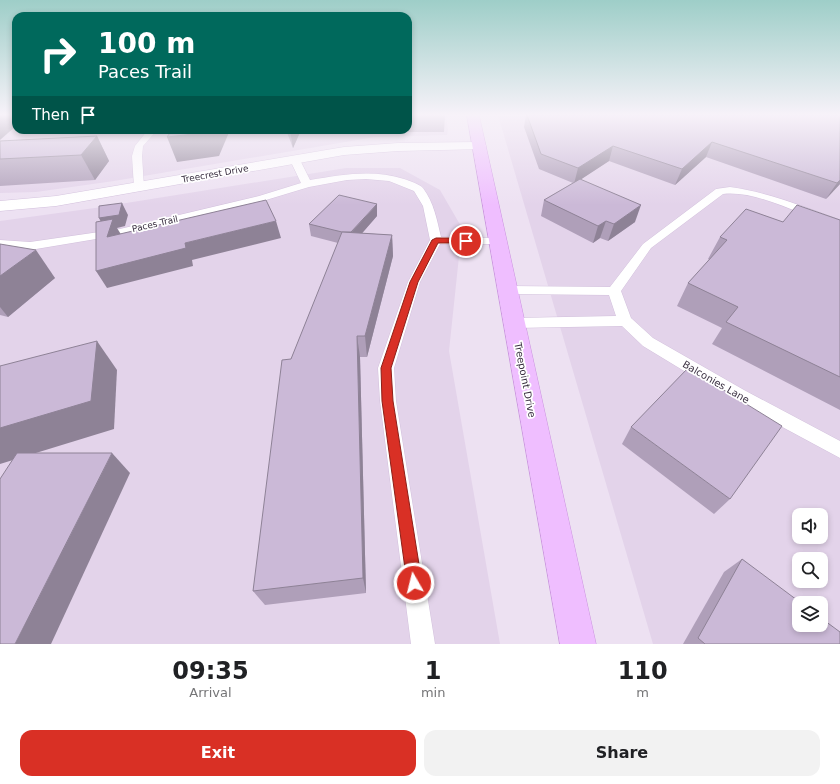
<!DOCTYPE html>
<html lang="en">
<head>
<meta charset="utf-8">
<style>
  :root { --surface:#fff; --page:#f2f2f2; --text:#202124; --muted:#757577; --accent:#d93025 }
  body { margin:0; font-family:"DejaVu Sans",sans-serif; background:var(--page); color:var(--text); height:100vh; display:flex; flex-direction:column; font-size:15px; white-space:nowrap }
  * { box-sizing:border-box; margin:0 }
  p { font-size:13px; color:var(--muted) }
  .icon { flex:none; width:22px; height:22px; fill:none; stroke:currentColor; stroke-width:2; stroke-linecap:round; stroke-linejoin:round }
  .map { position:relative; height:644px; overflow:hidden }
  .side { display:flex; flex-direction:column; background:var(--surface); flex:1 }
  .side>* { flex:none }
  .hud { position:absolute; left:12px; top:12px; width:400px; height:122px; border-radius:12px; box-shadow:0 2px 6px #0003; background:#00695c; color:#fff; overflow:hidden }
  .buttons { position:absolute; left:792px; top:508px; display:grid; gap:8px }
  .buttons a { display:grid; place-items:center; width:36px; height:36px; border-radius:8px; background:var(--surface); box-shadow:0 2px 6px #0003; font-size:20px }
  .pin { position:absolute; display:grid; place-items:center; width:34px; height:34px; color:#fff; margin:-17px; border:2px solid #fff; border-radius:50%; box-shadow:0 1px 4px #0007 }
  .me { position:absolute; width:44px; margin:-22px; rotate:352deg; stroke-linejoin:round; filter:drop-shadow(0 0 3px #0008) }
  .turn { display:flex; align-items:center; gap:14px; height:84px; padding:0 20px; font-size:18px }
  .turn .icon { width:52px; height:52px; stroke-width:2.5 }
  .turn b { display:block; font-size:28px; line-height:34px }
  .then { display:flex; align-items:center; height:38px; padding:0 20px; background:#0003; gap:8px; font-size:15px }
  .eta { display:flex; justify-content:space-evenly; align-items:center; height:68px; text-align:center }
  .eta b { font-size:24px; font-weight:800; line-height:28px }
  .action { display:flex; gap:8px; margin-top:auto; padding:8px 20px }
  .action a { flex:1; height:46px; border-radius:12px; background:var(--accent); color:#fff; font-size:16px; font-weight:800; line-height:46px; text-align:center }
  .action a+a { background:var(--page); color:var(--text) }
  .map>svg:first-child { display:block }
  .residential { fill:#e3d3ea; fill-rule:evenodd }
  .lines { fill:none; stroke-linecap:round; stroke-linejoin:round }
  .lane-casing { stroke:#d2c0dc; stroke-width:1 }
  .street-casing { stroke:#d2c0dc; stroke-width:1 }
  .secondary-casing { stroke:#ca93df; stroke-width:1 }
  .lane { fill:#fff; fill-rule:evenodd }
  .street { fill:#fff; fill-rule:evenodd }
  .secondary { fill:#efbeff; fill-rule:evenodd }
  .wall { fill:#af9fb9 }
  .shaded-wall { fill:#8e8296 }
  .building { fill:#cbb9d7; stroke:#8e8296 }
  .route { fill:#d93025; stroke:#8d1f18 }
  .labels { text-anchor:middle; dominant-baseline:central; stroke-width:3.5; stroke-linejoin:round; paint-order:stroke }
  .far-street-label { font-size:9px; fill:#3c3243; stroke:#fff }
  .street-label { font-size:10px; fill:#3c3243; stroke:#fff }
</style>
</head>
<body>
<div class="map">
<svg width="840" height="644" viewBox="0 0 840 644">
  <rect width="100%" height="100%" fill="#ede1f2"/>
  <!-- residential -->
  <g class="residential">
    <path d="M0,115h16v15h392v-15h38l2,15 -1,5 -72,2 -261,44 -78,11 -36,1z"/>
    <path d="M498,115h342v529h-187zM799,515h22v22h-22zM799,559h22v22h-22zM799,603h22v22h-22z"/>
    <path d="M346,168h54l40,22 22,38 -13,123 51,293h-500v-423l95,-13z"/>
  </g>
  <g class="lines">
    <!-- lane casing -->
    <g class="lane-casing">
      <g id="lane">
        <path d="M148,130h9l-14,16 -1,10 2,31 -5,3 -5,-3 -2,-31 3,-10z"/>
        <path d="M295,157l5,3 10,20c32,-5 62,-11 94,-1 6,2 15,5 19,9 11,15 14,32 18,49l56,1 4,1 2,2 -2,2 -4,1h-57l-20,38 -26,86 2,33 39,243h-24l-31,-243 -2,-33 30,-86 22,-42 -7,-34 -9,-15 -25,-10 -23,-2 -19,1 -38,7 -43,13 -146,35 -90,15 -30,-2v-8l30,2 90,-13 139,-33 42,-13 -11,-23z"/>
        <path d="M730,187c38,5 74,20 110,33v7c-36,-9 -80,-37 -117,-33l-72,54 -30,43 10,27 22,20 91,52 96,51v17l-108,-58 -89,-54 -21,-20 -108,2 -5,-1 -2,-4 2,-4 5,-1 102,-2 -7,-21 -102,-1 -5,-1 -2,-3 2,-3 5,-1 103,1 33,-43 73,-55z"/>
      </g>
    </g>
    <!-- street casing -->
    <g class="street-casing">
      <path id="street" d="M479,142l5,1 2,3 -2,3 -86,2 -54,4 -288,51 -56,5v-10l56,-5 288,-49 54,-4z"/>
    </g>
    <!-- secondary casing -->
    <g class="secondary-casing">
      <path id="secondary" d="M467,115h12l117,529h-36z"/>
    </g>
    <!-- lane -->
    <use href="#lane" class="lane"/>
    <!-- street -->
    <use href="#street" class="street"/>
    <!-- secondary -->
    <use href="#secondary" class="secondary"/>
  </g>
  <!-- wall -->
  <g class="wall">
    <path d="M408,115h37l-1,17h-36z"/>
    <path d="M526,115h314v69l-14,15 -120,-42 -31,28 -66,-24 -28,18 54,43 -27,19 -8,-3 -7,5 -52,-27 3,-16 29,-17 -34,-14 -15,-42z"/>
    <path d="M286,130h15l-8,18z"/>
    <path d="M97,136l12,25 -14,19 -95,6v-45z"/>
    <path d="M377,216l-15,17 30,2 1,21 -26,101h-7l6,236 -101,12 -12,-14 38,-232 47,-116 -27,-7 -2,-12z"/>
    <path d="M840,220v190l-128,-66 10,-16 -45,-22 11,-23 22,-23 -2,-1 12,-22 63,-15z"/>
    <path d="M0,244l55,34 -47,39 -8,-2z"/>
    <path d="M631,427l99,72 -16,15 -92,-70z"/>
    <path d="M742,559l98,85h-157l41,-72z"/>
  </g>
  <!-- shaded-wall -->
  <g class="shaded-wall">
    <path d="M0,115h16v11l-16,14z"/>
    <path d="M212,130h18l-11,26 -42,6 -10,-25z"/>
    <path d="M290,130h11l-8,18z"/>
    <path d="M97,136l12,25 -14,19 -14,-25z"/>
    <path d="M712,142l-6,15 -31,28 7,-16z"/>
    <path d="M613,146l-4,15 -35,23 4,-16z"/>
    <path d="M840,180v4l-14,15 11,-16z"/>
    <path d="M122,203l6,12 -3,11 -8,2 5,8 -15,1 -2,-7 -6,-12z"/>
    <path d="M377,204v12l-26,30 -1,-12z"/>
    <path d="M641,205l-6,17 -27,19 6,-17z"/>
    <path d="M276,221l5,17 -89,22 1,6 -86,22 -11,-17 89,-28z"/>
    <path d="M606,221l-6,17 -7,5 5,-17z"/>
    <path d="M392,235l1,21 -26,101 -2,-21z"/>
    <path d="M36,250l19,28 -47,39 -8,-10v-31z"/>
    <path d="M357,336l3,21 6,236 -3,-15z"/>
    <path d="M97,341l20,29 -3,59 -114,35v-36z"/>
    <path d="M112,453l18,20 -79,171h-36z"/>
  </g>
  <!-- building -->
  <g class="building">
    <path d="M527,115h313v65l-3,3 -125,-41 -30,27 -69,-23 -35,22 -37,-14z"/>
    <path d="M172,130h40l-1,2 -44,5z"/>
    <path d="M97,136l-16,19 -81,4v-18z"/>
    <path d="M580,179l61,26 -27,19 -8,-3 -8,5 -54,-26z"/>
    <path d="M339,195l38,9 -26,28h-9l-33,-8z"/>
    <path d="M266,200l10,21 -91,22 1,5 -90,23v-49l17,-3 -6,18z"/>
    <path d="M122,203l-3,12 -20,3v-12z"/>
    <path d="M797,205l43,15v157l-114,-55 12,-15 -50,-24 39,-43 -7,-3 26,-28 37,13z"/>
    <path d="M342,232l50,3 -27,101h-8l6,242 -110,13 29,-231 9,-1z"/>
    <path d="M0,244l36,6 -36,26z"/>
    <path d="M97,341l-6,60 -91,27v-62z"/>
    <path d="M688,368l94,58 -52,73 -99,-72z"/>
    <path d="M17,453h95l-97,191h-15v-165z"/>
    <path d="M742,559l59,44h-2v22h22v-7l19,14v12h-135l-7,-6z"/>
  </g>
  <!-- sky -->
  <linearGradient id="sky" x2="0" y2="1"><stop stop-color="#9ecec8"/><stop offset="0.56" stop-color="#f7f2f9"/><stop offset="1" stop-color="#f7f2f9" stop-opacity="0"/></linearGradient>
  <rect width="840" height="205" fill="url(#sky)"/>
  <!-- route -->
  <path class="route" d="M436,238h30l4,3 -4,2h-28l-20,39 -27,86 2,33 29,182 -3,5 -5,2 -4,-2 -3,-5 -25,-182 -1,-33 29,-86 22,-42z"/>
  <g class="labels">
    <!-- far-street labels -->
    <g class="far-street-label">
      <text transform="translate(215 174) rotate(-10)">Treecrest Drive</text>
      <text transform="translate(155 224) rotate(-13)">Paces Trail</text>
    </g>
    <!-- street labels -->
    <g class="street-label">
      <text transform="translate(525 380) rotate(79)">Treepoint Drive</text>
      <text transform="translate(716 382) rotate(30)">Balconies Lane</text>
    </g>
  </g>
</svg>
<div class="buttons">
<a><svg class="icon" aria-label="sound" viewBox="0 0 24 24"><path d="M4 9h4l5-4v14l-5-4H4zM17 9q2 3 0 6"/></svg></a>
<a><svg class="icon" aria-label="search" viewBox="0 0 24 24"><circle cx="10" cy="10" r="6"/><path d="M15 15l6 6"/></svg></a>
<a><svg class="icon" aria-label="layers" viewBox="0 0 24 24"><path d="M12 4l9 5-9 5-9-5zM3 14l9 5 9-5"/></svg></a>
</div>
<div class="pin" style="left:466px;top:241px;background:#d93025"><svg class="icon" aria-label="arrive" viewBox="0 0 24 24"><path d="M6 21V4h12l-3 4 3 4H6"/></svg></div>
<svg class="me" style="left:414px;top:583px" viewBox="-20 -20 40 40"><circle r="17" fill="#d93025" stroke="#fff" stroke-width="3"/><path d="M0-11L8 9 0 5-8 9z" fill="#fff"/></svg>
<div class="hud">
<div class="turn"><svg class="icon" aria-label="right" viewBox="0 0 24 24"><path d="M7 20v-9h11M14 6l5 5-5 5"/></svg><div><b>100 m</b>Paces Trail</div></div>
<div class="then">Then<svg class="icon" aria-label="arrive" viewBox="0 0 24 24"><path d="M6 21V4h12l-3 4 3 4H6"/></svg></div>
</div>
</div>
<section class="side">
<div class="eta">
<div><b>09:35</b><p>Arrival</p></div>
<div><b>1</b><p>min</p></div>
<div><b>110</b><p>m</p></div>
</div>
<div class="action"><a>Exit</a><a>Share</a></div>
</section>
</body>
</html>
